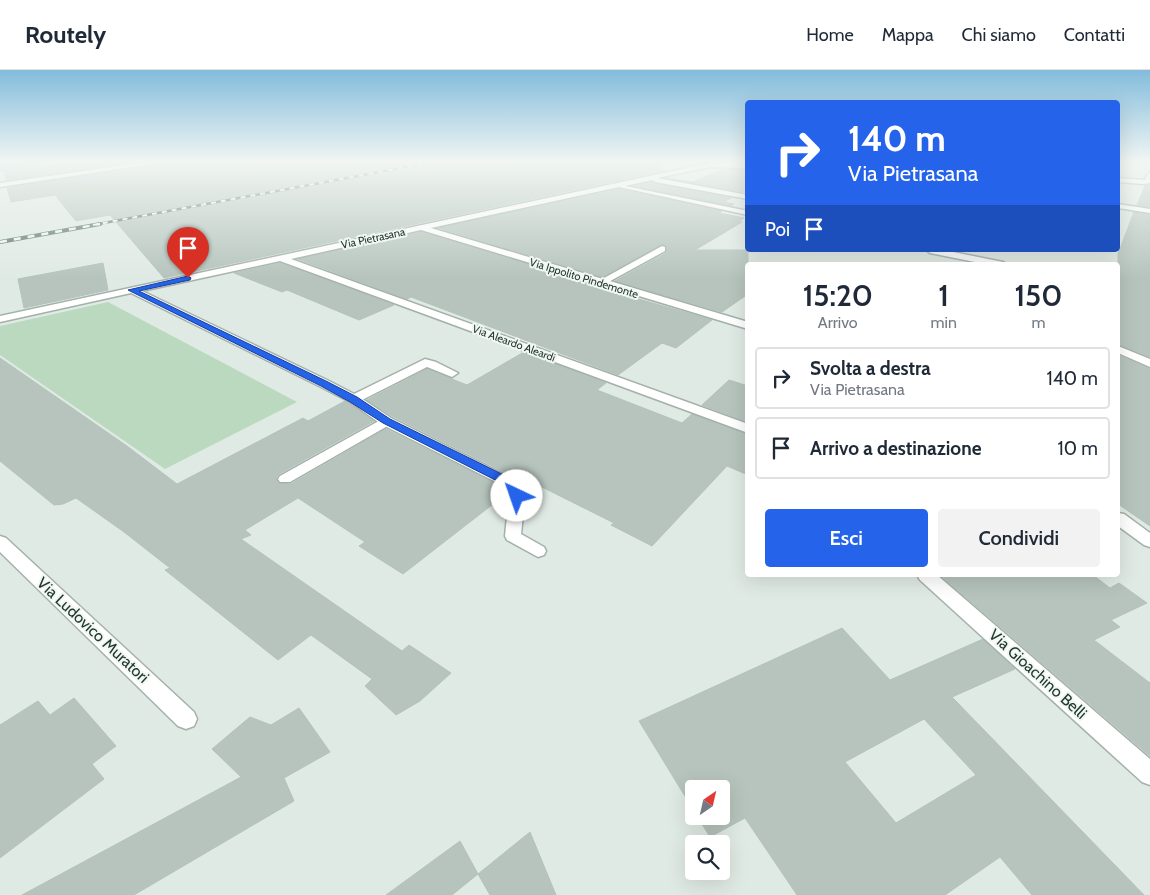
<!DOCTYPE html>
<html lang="it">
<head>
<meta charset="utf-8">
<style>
  :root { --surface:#fff; --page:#f2f2f3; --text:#1f2937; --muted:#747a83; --line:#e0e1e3; --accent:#2563eb }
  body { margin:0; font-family:Cabin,sans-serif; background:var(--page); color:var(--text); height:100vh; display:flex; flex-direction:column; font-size:19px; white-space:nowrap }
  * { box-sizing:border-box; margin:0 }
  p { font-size:16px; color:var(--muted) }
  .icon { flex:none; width:28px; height:28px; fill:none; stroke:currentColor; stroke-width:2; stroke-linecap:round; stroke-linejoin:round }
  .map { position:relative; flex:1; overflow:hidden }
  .panel { position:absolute; left:745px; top:192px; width:375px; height:315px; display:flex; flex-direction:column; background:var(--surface); border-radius:5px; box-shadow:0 5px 20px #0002 }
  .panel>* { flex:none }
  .banner { position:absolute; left:745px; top:30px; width:375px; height:152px; border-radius:5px; box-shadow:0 5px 20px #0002; background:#2563eb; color:#fff; overflow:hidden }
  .needle { width:32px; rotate:34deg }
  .controls { position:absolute; left:685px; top:710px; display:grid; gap:10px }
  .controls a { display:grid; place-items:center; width:45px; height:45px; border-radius:5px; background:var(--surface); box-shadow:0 5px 20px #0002; font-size:25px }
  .pin { position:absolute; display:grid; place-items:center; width:42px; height:42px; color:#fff; margin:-51px -21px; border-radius:50% 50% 50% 0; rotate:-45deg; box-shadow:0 0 5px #0007 }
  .pin .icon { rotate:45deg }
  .me { position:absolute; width:55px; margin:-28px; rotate:318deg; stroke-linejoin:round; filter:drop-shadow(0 0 4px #0008) }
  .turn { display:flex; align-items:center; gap:18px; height:105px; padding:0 20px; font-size:22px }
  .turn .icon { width:65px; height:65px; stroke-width:2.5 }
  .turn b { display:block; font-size:35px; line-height:42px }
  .then { display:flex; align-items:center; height:48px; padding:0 20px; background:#0003; gap:10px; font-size:19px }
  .eta { display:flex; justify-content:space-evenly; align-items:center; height:85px; text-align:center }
  .eta b { font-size:30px; font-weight:600; line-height:35px }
  .cta { display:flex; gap:10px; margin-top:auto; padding:10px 20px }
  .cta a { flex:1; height:58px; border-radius:5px; background:var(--accent); color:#fff; font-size:20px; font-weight:600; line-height:58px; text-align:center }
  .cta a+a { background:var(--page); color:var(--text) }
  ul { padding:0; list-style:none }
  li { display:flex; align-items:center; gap:15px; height:62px; margin:0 10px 8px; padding:0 10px; border:2px solid var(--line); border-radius:5px }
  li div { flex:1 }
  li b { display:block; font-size:19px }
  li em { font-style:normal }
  header { display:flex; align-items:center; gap:30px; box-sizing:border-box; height:70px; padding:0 25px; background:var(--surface); border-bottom:1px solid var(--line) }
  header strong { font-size:24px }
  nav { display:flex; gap:28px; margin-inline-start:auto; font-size:18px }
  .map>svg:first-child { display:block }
  .green { fill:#bbd9bf }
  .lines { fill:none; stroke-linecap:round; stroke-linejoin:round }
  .canal { fill:#8dc9ca; fill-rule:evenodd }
  .building { fill:#b6c4bd; stroke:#b4c3ba; fill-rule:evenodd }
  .lane-casing { stroke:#a4b1aa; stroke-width:3 }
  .street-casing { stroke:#a4b1aa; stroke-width:3 }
  .secondary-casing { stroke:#a1b4ab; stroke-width:3 }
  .lane { fill:#fff; fill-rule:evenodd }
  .street { fill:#fff; fill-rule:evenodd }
  .secondary { fill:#fff; fill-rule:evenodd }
  .rail-far1-casing { stroke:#5d746b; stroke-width:2.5 }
  .rail-casing { stroke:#5d746b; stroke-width:4 }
  .rail-far1 { stroke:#f1f7f3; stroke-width:2; stroke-dasharray:5; stroke-linecap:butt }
  .rail { stroke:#f1f7f3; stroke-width:2.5; stroke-dasharray:7; stroke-linecap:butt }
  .route { fill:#2563eb; stroke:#184099 }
  .labels { text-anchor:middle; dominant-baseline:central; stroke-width:4; stroke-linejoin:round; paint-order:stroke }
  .far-street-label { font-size:11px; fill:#233930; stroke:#f1f7f3 }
  .near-street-label { font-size:16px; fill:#233930; stroke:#f1f7f3 }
</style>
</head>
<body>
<header>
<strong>Routely</strong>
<nav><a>Home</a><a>Mappa</a><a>Chi siamo</a><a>Contatti</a></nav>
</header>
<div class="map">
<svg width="1150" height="825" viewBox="0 0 1150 825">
  <rect width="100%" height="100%" fill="#e0eae4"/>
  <!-- green -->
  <path class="green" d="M108,232l189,100 -132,67 -165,-114v-29z"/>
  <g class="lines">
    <!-- canal -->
    <path class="canal" d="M0,92h40l-2,4 -38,6z"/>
  </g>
  <!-- building -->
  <g class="building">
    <path d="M77,92h53l-124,18 -2,-8z"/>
    <path d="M167,92h494l1,9 -498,107 -54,-63 -34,6 -21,-26 -44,7 -4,-14z"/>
    <path d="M722,99l26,1v19l-6,3 -75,-14 26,4z"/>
    <path d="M652,112l79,16 -7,4 10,2 -3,2 -97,-20z"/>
    <path d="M1150,115v22l-13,-2 8,-19z"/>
    <path d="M619,119l103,22 -3,2 25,5 -6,4h4l-47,28h53v44l-26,18 -107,-31 51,-28 1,-7 -4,-2 -61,33 -163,-49z"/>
    <path d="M1134,142l16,3v142l-32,-13v-90z"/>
    <path d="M421,162l173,52 3,3 115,33 -36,28 -14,-5 -44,32 -207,-78 -4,2 -109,-40z"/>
    <path d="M103,193l5,27 -84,18 -6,-29z"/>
    <path d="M280,193l114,42 -35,15 -72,-30 -5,2 -48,-19z"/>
    <path d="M524,282l82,31 -9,7 85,33 10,-9 56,21v40l-21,-9 -75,80 -41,-21 3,-2 -88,-44 -6,5 -4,-6 -124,-62 -25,-16 60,-31 40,16z"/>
    <path d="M1118,285l32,14v157l-32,-22z"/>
    <path d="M0,288l127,88 50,38 126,-66 5,3 37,-20 29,20 -95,53 -3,4 2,5 13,1 95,-55 117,58 3,7 -103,80 -44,-28 6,-4 -67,-44 -53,32 6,5 -10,4 161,112 7,-6 42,28 -31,28 -24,14 -31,-29 7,-7 -61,-44 -33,25 -113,-90 5,-2 -46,-36 -48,-34 -13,6 -9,1 -54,-44z"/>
    <path d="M729,310l19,6v36l-46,-17z"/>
    <path d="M940,505h153l17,13 9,-5 28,20 -36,17 9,7 -26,13 56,43v73z"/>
    <path d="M842,558l48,52 93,-41 32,30 -63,28 192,198h-112l-32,-38 -55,38h-148l-52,-77 -35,19 -13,-21h24v-27h-27v22l-55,-90zM924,649l52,56 -80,48 -51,-61z"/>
    <path d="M74,628l42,48 -24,18 12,15 -104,79v-133l38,-24 12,14z"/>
    <path d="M299,638l31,44 -46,26 10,23 -160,94h-112l219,-118 -29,-28 38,-32 21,8z"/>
    <path d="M530,762l26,63h-66l-12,-21z"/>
    <path d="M460,771l18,33 -26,21h-66z"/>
  </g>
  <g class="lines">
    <!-- lane casing -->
    <g class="lane-casing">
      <g id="lane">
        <path d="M1150,103v10l-6,1 -26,-2v-4l27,2 3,-6z"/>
        <path d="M662,176l3,1v4l-62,34h-6l-2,-2z"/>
        <path d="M425,289l11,3 22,11 -6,4 -25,-10 -69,35 -4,1 -6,-4 2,-3z"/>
        <path d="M386,347l7,4 -2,3 -101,58h-10l-2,-3 2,-3z"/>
      </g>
    </g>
    <!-- street casing -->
    <g class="street-casing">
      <g id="street">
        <path d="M146,92h19l-165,25v-4z"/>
        <path d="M727,92l21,2v4l-38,-1 -53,11 91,17v4l-93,-17 -3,-2 -27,6 123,25v4l-129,-28 -188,41 317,94v7l-327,-99 -130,29 457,165v9l-468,-172 -138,30 187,90 29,15 33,22 124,62 10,16 -4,38 23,13 2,4 -2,4 -6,2 -31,-17 -2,-4 4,-40 -5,-10 -123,-62 -31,-22 -29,-15 -190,-94 -131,29v-6l710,-153z"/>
        <path d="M926,180h17l60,12 5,3h-18l-60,-12z"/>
        <path d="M1118,276l32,13v8l-32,-14z"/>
        <path d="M1118,443l6,1 26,19v14l-6,-2 -26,-19z"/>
        <path d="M0,466l6,2 188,174 3,7 -3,7 -8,3 -8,-3 -178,-174z"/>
        <path d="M917,505h20l213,184v26l-8,-3 -222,-202z"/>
      </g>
    </g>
    <!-- secondary casing -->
    <g class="secondary-casing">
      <path id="secondary" d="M1118,134l32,5v4l-32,-5z"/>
    </g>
    <!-- lane -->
    <use href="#lane" class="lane"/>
    <!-- street -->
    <use href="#street" class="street"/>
    <!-- secondary -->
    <use href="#secondary" class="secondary"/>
    <!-- rail-far1 casing -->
    <g class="rail-far1-casing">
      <path id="rail-far1" d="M93,155l340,-63"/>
    </g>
    <!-- rail casing -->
    <g class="rail-casing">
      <path id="rail" d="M0,172l100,-18"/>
    </g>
    <!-- rail-far1 -->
    <use href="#rail-far1" class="rail-far1"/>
    <!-- rail -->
    <use href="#rail" class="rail"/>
  </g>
  <!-- sky -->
  <linearGradient id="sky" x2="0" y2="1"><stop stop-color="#83bcdc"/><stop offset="0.44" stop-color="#f1f6f3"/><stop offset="1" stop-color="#f1f6f3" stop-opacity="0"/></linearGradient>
  <rect width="1150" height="208" fill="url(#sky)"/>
  <!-- route -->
  <path class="route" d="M188,206l3,2 -1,2 -51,11 189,91 29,15 33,22 124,61 9,16 -2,3h-8l-8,-14 -122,-62 -33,-21 -29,-16 -193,-96z"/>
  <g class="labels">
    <!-- far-street labels -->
    <g class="far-street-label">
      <text transform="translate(373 168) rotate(-12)">Via Pietrasana</text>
      <text transform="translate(584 208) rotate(17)">Via Ippolito Pindemonte</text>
      <text transform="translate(514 273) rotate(20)">Via Aleardo Aleardi</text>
    </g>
    <!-- near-street labels -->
    <g class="near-street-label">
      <text transform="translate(93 560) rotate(43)">Via Ludovico Muratori</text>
      <text transform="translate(1038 604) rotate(42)">Via Gioachino Belli</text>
    </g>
  </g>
</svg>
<div class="controls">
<a><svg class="needle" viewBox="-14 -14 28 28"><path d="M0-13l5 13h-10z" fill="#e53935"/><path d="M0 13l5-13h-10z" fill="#747a83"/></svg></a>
<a><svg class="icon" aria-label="search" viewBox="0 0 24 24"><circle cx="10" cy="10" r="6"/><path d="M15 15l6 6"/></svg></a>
</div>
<div class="pin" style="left:188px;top:208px;background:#d93025"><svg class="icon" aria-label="arrive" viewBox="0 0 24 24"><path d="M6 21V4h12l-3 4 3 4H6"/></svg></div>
<svg class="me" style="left:517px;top:426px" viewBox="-20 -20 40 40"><circle r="19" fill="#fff"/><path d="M0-13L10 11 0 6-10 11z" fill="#2563eb"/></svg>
<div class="banner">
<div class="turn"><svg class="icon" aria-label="right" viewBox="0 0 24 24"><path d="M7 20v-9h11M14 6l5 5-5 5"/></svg><div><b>140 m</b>Via Pietrasana</div></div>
<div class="then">Poi<svg class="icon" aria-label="arrive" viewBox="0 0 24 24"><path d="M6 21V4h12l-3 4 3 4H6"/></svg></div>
</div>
<section class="panel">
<div class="eta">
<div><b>15:20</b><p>Arrivo</p></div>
<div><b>1</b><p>min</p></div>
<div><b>150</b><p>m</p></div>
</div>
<ul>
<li><svg class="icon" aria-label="right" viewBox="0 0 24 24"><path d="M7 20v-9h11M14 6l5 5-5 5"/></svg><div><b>Svolta a destra</b><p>Via Pietrasana</p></div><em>140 m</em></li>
<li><svg class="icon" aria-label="arrive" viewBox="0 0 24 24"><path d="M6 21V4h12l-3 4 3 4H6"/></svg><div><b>Arrivo a destinazione</b></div><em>10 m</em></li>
</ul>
<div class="cta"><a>Esci</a><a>Condividi</a></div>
</section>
</div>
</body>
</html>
